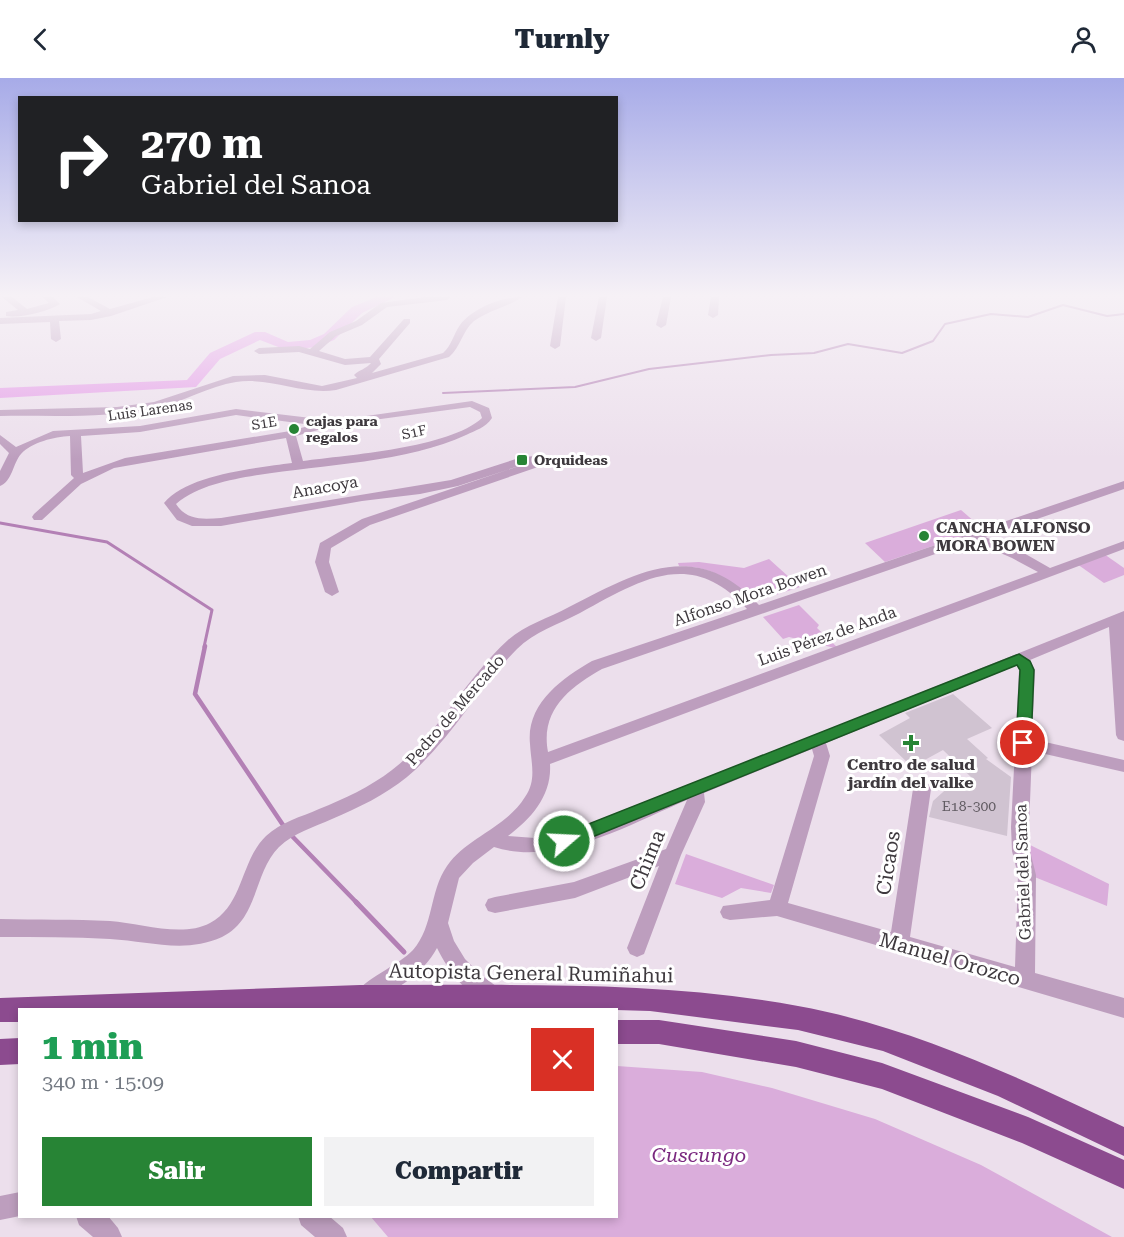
<!DOCTYPE html>
<html lang="es">
<head>
<meta charset="utf-8">
<style>
  :root { --surface:#fff; --page:#f2f2f3; --text:#1f2937; --muted:#747a83; --accent:#278435 }
  body { margin:0; font-family:"Roboto Serif",serif; background:var(--page); color:var(--text); height:100vh; display:flex; flex-direction:column; font-size:22px; white-space:nowrap }
  * { box-sizing:border-box; margin:0 }
  p { font-size:20px; color:var(--muted) }
  .icon { flex:none; width:33px; height:33px; fill:none; stroke:currentColor; stroke-width:2; stroke-linecap:round; stroke-linejoin:round }
  .map { position:relative; flex:1; overflow:hidden }
  .drawer { position:absolute; left:18px; top:930px; width:600px; height:210px; display:flex; flex-direction:column; background:var(--surface); border-radius:0px; box-shadow:0 3px 9px #0003 }
  .drawer>* { flex:none }
  .top-card { position:absolute; left:18px; top:18px; width:600px; height:126px; border-radius:0px; box-shadow:0 3px 9px #0003; background:#202124; color:#fff; overflow:hidden }
  .pin { position:absolute; display:grid; place-items:center; width:51px; height:51px; color:#fff; margin:-26px; border:3px solid #fff; border-radius:50%; box-shadow:0 2px 6px #0007 }
  .me { position:absolute; width:66px; margin:-33px; rotate:71deg; stroke-linejoin:round; filter:drop-shadow(0 0 4px #0008) }
  .turn { display:flex; align-items:center; gap:21px; height:126px; padding:0 24px; font-size:27px }
  .turn .icon { width:78px; height:78px; stroke-width:2.5 }
  .turn b { display:block; font-size:42px; line-height:51px }
  .round { display:grid; place-items:center; flex:none; width:63px; height:63px; border-radius:0px; background:var(--page) }
  .head { display:flex; align-items:center; justify-content:space-between; height:102px; padding:0 24px }
  h1 { font-size:36px; font-weight:800; line-height:45px; color:#1e9e55 }
  .button { display:flex; gap:12px; margin-top:auto; padding:12px 24px }
  .button a { flex:1; height:69px; border-radius:0px; background:var(--accent); color:#fff; font-size:24px; font-weight:800; line-height:69px; text-align:center }
  .button a+a { background:var(--page); color:var(--text) }
  header { display:flex; justify-content:space-between; align-items:center; height:78px; padding:0 24px; background:var(--surface); font-size:27px; font-weight:800 }
  .map>svg:first-child { display:block }
  .green { fill:#daaddb }
  .lines { fill:none; stroke-linecap:round; stroke-linejoin:round }
  .stream-far3 { stroke:#b380b5; stroke-width:2 }
  .stream-far2 { stroke:#b380b5; stroke-width:3 }
  .stream-far1 { stroke:#b380b5; stroke-width:4.5 }
  .stream { stroke:#b380b5; stroke-width:5 }
  .river { fill:#e59ee8; fill-rule:evenodd }
  .building { fill:#d0c3d1 }
  .minor { fill:#bd9ebe; fill-rule:evenodd }
  .highway { fill:#8c4b8f; fill-rule:evenodd }
  .route { fill:#278435; stroke:#195622; stroke-width:1.5 }
  .poi-dot { fill:#278435; stroke:#fff; stroke-width:2 }
  .labels { text-anchor:middle; dominant-baseline:central; stroke-width:6; stroke-linejoin:round; paint-order:stroke }
  .far-street-label { font-size:14px; fill:#3e393e; stroke:#fff }
  .far-poi-label { font-size:14px; font-weight:bold; fill:#3e393e; stroke:#fff; text-anchor:start }
  .number-label { font-size:14px; fill:#625c63 }
  .street-label { font-size:16px; fill:#3e393e; stroke:#fff }
  .poi-label { font-size:16px; font-weight:bold; fill:#3e393e; stroke:#fff; text-anchor:start }
  .near-street-label { font-size:20px; fill:#3e393e; stroke:#fff }
  .near-park-label { font-size:20px; font-style:italic; fill:#7a287f; stroke:#fff }
</style>
</head>
<body>
<header><svg class="icon" aria-label="back" viewBox="0 0 24 24"><path d="M15 5l-7 7 7 7"/></svg>Turnly<svg class="icon" aria-label="person" viewBox="0 0 24 24"><circle cx="12" cy="8" r="4"/><path d="M4 21q1-7 8-7t8 7"/></svg></header>
<div class="map">
<svg width="1124" height="1159" viewBox="0 0 1124 1159">
  <rect width="100%" height="100%" fill="#ecdfec"/>
  <!-- green -->
  <g class="green">
    <path d="M961,432l22,19 -98,33 -20,-19z"/>
    <path d="M1104,476l20,14v7l-20,8 -27,-19z"/>
    <path d="M769,481l31,28 -46,15c-25,-23 -40,-35 -75,-36l-1,-3 21,-1 45,6z"/>
    <path d="M799,527l20,20 -2,3 22,21 -50,-12 -6,2 -20,-22z"/>
    <path d="M1024,764l85,42 -2,22 -75,-30z"/>
    <path d="M686,776l88,31 -3,8 -30,-5 -19,10 -47,-14z"/>
    <path d="M617,988l85,6 70,16 103,31 106,46 131,72h-724l-17,-20 245,-1z"/>
  </g>
  <g class="lines">
    <!-- stream-far3 -->
    <path class="stream-far3" d="M443,315l132,-6 74,-18 122,-14 43,-2 34,-9 54,9 31,-12 12,-17 46,-10 37,3 35,-12 44,11 17,-2"/>
    <!-- stream-far2 -->
    <path class="stream-far2" d="M0,445l107,19 105,68 -8,37"/>
    <!-- stream-far1 -->
    <g class="stream-far1">
      <path d="M205,568l-10,48 90,134"/>
      <path d="M290,756l68,70"/>
    </g>
    <!-- stream -->
    <path class="stream" d="M356,824l48,50"/>
    <!-- river -->
    <path class="river" d="M377,219h18l-33,16 -28,27 -17,7 -31,3 -26,-10 -40,19 -24,28 -196,11v-10l187,-8 23,-27 45,-21h10l23,10 22,-2 14,-6 28,-27z"/>
  </g>
  <!-- building -->
  <path class="building" d="M953,616l39,34 -25,11 21,19 -2,1 25,18 -4,59 -78,-19 4,-16 19,-17 19,-7 -28,-27 -31,17 -33,-32 31,-17 -5,-5z"/>
  <g class="lines">
    <!-- minor -->
    <g class="minor">
      <path d="M2,219h10l15,12 22,-6 -6,-6h10l7,7c-13,8 -39,14 -54,12v-4l12,-2z"/>
      <path d="M77,219h11l22,12 43,-12h14l-56,19 -20,4 -32,1 2,18 -5,3 -5,-3 -1,-17 -50,2v-6l91,-4 10,-3z"/>
      <path d="M426,219h25l-4,3 -60,7 -25,18 -26,11 -17,15 26,8 25,-2 34,-38h6v4l-31,36 2,5 -9,9 71,-20c9,-8 10,-18 17,-28 13,-17 42,-28 62,-28 -14,10 -33,13 -48,24 -12,10 -13,26 -25,36l-113,33c-34,5 -66,-13 -100,-8 -27,4 -53,20 -79,26 -51,11 -106,7 -157,8v-6l117,-3 37,-5 79,-26 32,-1 57,11 35,-8 -3,-3c5,-5 12,-6 17,-12l-26,2 -46,-13 -40,2 -5,-3 5,-3 40,-2 11,3 20,-17 26,-11 25,-18z"/>
      <path d="M558,219h8l-6,49 -5,3 -5,-3z"/>
      <path d="M599,219h8l-6,41 -5,3 -5,-3z"/>
      <path d="M663,219h8l-5,28 -5,3 -5,-3z"/>
      <path d="M711,219h8l-1,18 -5,3 -5,-3z"/>
      <path d="M472,323l17,7 3,10c-7,10 -16,12 -26,17 -57,27 -145,30 -208,40 -28,5 -59,10 -82,29 11,17 27,15 45,14l230,-38 71,-23 15,-1 6,3 -1,6 -7,3 -165,57 -39,23 -2,14 10,30 -7,4 -7,-4 -10,-30 5,-19 42,-24 166,-56 -70,23 -38,8 -58,7 -141,25h-29l-15,-6 -13,-17c24,-29 92,-35 128,-40l-6,-25 -172,30 -33,16 -39,36h-8l-2,-3 2,-3 40,-36 -3,-3 -1,-39c-16,1 -38,6 -49,18 -8,9 -9,28 -21,32v-15l9,-18 -9,-9v-9l16,12 37,-16 87,-5 96,-17 75,9 13,4zM470,329l10,5 2,6c-32,30 -135,37 -179,43l-7,-25 40,-11zM236,337l76,10 -22,6 -165,27 -42,15 -2,-37 59,-4z"/>
      <path d="M1124,403v8l-139,48 37,15 28,16 74,-27v8l-574,215c2,31 -18,54 -42,72l27,2 40,-7 549,-220v130l-6,-2 -2,-4 -7,-108 -79,33 5,10 -3,69 92,21v12l-92,-21 -3,76 1,24 6,24 -1,98 89,25v20l-347,-102 -47,4 -7,-2 -3,-6 3,-6 47,-6 44,-144 -2,-7 -108,44 1,9 -24,53 -37,99 -7,3 -7,-3 -3,-6 32,-82 -84,32 -80,15 -7,-2 -3,-6 3,-6 7,-2 79,-15 92,-33 21,-49c-57,24 -130,67 -193,47l-21,16 -14,15 -11,45 6,18 11,18 16,16 19,14 3,7 -3,7 -7,3c-26,-10 -44,-34 -56,-58 -14,26 -44,45 -71,56l-7,-3 -3,-7c5,-13 43,-29 57,-44 21,-24 16,-58 34,-84 20,-29 59,-38 78,-69 12,-17 6,-34 5,-53 -4,-40 31,-65 62,-83l155,-52c-56,-62 -106,-29 -167,4 -21,11 -46,19 -63,36 -40,40 -66,91 -110,128 -22,18 -49,31 -75,42 -18,8 -38,14 -53,28 -26,26 -20,72 -57,90 -37,17 -74,4 -112,2 -37,-2 -73,-2 -110,-2v-18c37,1 74,0 110,2 30,2 72,17 100,2 34,-18 30,-62 56,-87 15,-14 35,-19 53,-27 25,-10 51,-22 73,-39 47,-36 73,-91 116,-130 17,-15 41,-22 61,-33 68,-35 127,-70 190,-2zM973,463l39,17 26,14 -490,180c-8,-42 22,-65 54,-83zM1017,587l2,5 -8,157 1,24 6,24 -3,92 -105,-30 21,-148 -3,-5 -6,-2 -6,2 -3,5 -22,143 -103,-29 42,-147 -4,-13z"/>
      <path d="M20,1114v24l-20,4v-24z"/>
      <path d="M76,1138h32l10,12 4,9h-29l-14,-12z"/>
      <path d="M298,1138h31l14,12 4,9h-32l-14,-12z"/>
    </g>
    <!-- highway -->
    <g class="highway">
      <path d="M360,907c146,1 294,-6 438,21 115,21 221,72 326,121v29l-126,-60 -115,-45 -85,-21 -148,-19 -34,-1h-596v12h-20v-24z"/>
      <path d="M616,942h43l137,21 86,22 146,54 96,43v29l-102,-46 -140,-54 -86,-22 -137,-23h-43z"/>
      <path d="M20,960v26l-20,1v-26z"/>
    </g>
  </g>
  <!-- sky -->
  <linearGradient id="sky" x2="0" y2="1"><stop stop-color="#a7abe8"/><stop offset="0.57" stop-color="#f6f1f6"/><stop offset="1" stop-color="#f6f1f6" stop-opacity="0"/></linearGradient>
  <rect width="1124" height="381" fill="url(#sky)"/>
  <!-- route -->
  <path class="route" d="M1019,576l11,7 4,9 -3,73 -2,4h-11l-2,-4 4,-73 -3,-5 -447,181 -6,2 -6,-2 -3,-5 3,-5z"/>
  <!-- markers -->
  <g class="poi-dot">
    <circle cx="294" cy="351" r="6"/>
    <rect x="516" y="376" width="12" height="12" rx="3"/>
    <circle cx="924" cy="458" r="6"/>
    <path d="M908 656h6v6h6v6h-6v6h-6v-6h-6v-6h6z"/>
  </g>
  <g class="labels">
    <!-- far-street labels -->
    <g class="far-street-label">
      <text transform="translate(150 332) rotate(-8)">Luis Larenas</text>
      <text transform="translate(264 345) rotate(-9)">S1E</text>
      <text transform="translate(414 354) rotate(-12)">S1F</text>
    </g>
    <!-- far-poi labels -->
    <g class="far-poi-label">
      <text x="306" y="343">cajas para<tspan x="306" dy="16">regalos</tspan></text>
      <text x="534" y="382">Orquideas</text>
    </g>
    <!-- number labels -->
    <g class="number-label">
      <text x="969" y="728">E18-300</text>
    </g>
    <!-- street labels -->
    <g class="street-label">
      <text transform="translate(325 409) rotate(-10)">Anacoya</text>
      <text transform="translate(750 517) rotate(-19)">Alfonso Mora Bowen</text>
      <text transform="translate(827 558) rotate(-20)">Luis Pérez de Anda</text>
      <text transform="translate(455 632) rotate(-49)">Pedro de Mercado</text>
      <text transform="translate(1023 794) rotate(-92)">Gabriel del Sanoa</text>
    </g>
    <!-- poi labels -->
    <g class="poi-label">
      <text x="936" y="449">CANCHA ALFONSO<tspan x="936" dy="18">MORA BOWEN</tspan></text>
      <text x="911" y="686" text-anchor="middle">Centro de salud<tspan x="911" dy="18">jardín del valke</tspan></text>
    </g>
    <!-- near-street labels -->
    <g class="near-street-label">
      <text transform="translate(647 782) rotate(-68)">Chima</text>
      <text transform="translate(888 785) rotate(-81)">Cicaos</text>
      <text transform="translate(950 881) rotate(16)">Manuel Orozco</text>
      <text transform="translate(531 895) rotate(1)">Autopista General Rumiñahui</text>
    </g>
    <!-- near-park labels -->
    <g class="near-park-label">
      <text x="699" y="1077">Cuscungo</text>
    </g>
  </g>
</svg>
<div class="pin" style="left:1023px;top:665px;background:#d93025"><svg class="icon" aria-label="arrive" viewBox="0 0 24 24"><path d="M6 21V4h12l-3 4 3 4H6"/></svg></div>
<svg class="me" style="left:564px;top:763px" viewBox="-20 -20 40 40"><circle r="17" fill="#278435" stroke="#fff" stroke-width="3"/><path d="M0-11L8 9 0 5-8 9z" fill="#fff"/></svg>
<div class="top-card">
<div class="turn"><svg class="icon" aria-label="right" viewBox="0 0 24 24"><path d="M7 20v-9h11M14 6l5 5-5 5"/></svg><div><b>270 m</b>Gabriel del Sanoa</div></div>
</div>
<section class="drawer">
<div class="head"><div><h1>1 min</h1><p>340 m · 15:09</p></div><a class="round" style="background:#d93025;color:#fff"><svg class="icon" aria-label="close" viewBox="0 0 24 24"><path d="M6 6l12 12M18 6L6 18"/></svg></a></div>
<div class="button"><a>Salir</a><a>Compartir</a></div>
</section>
</div>
</body>
</html>
